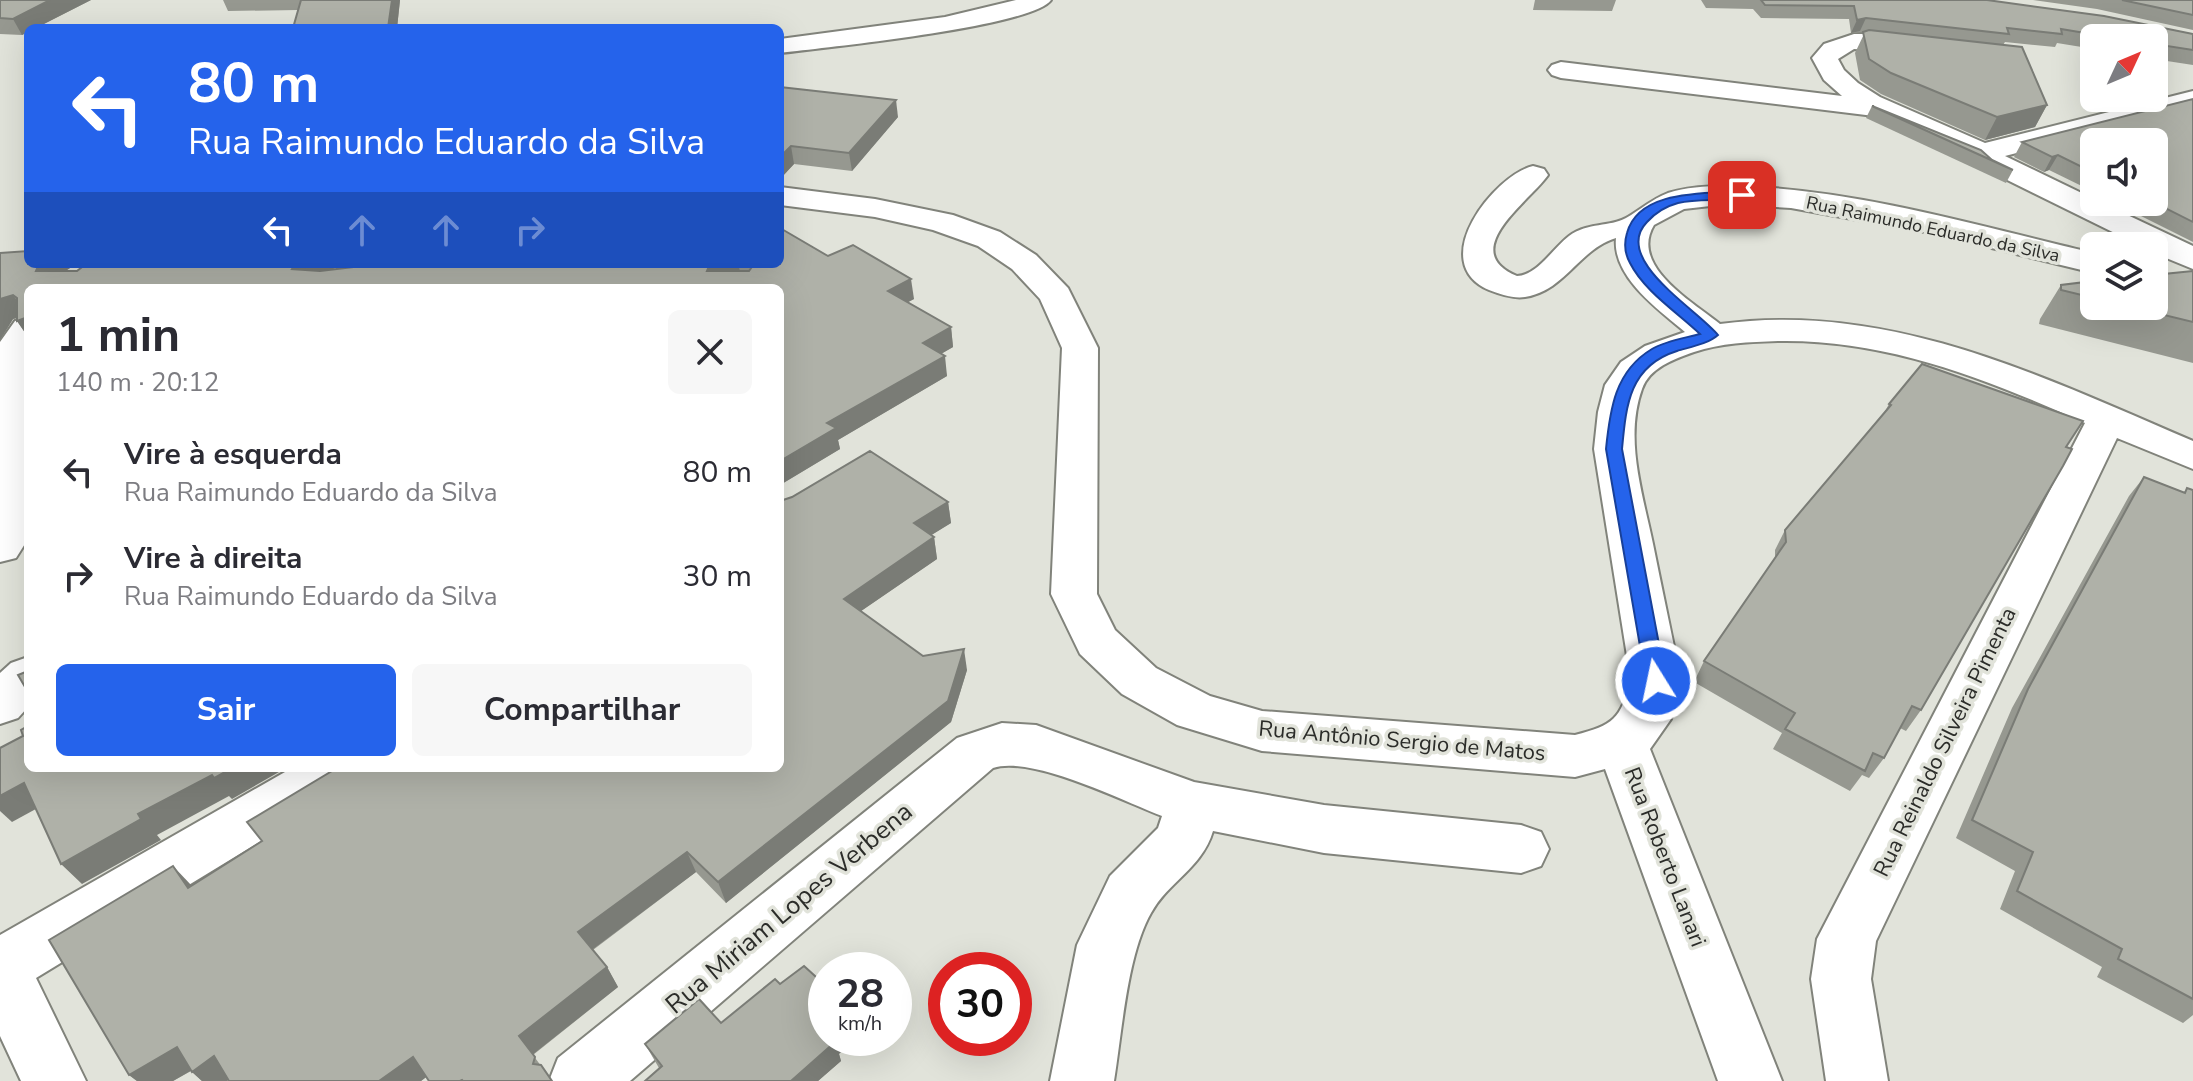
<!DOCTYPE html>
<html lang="pt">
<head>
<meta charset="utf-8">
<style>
  :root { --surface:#fff; --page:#f7f7f7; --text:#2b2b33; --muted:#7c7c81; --accent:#2563eb }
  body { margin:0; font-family:"Nunito Sans",sans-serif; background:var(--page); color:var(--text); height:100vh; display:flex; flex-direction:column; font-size:30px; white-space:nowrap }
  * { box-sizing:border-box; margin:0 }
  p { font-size:26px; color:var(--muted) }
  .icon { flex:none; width:44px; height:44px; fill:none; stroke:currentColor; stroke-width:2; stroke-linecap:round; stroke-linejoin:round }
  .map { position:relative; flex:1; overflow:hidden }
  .details { position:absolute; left:24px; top:284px; width:760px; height:488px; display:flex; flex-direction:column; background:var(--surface); border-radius:12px; box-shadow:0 8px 32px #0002 }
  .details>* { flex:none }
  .banner { position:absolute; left:24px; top:24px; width:760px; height:244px; border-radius:12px; box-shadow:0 8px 32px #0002; background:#2563eb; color:#fff; overflow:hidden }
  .needle { width:52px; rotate:46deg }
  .buttons { position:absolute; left:2080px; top:24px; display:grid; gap:16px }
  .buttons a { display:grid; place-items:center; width:88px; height:88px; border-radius:12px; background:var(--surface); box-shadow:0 8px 32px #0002; font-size:40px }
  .speed { position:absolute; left:808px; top:952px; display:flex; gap:16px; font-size:40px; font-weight:700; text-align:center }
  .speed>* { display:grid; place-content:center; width:104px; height:104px; border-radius:50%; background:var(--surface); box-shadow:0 8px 32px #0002; line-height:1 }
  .speed small { font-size:20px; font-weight:400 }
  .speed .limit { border:12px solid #d22; background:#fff; color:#111 }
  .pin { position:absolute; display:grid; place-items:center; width:68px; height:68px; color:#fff; margin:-34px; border-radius:16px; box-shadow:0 4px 12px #0006 }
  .me { position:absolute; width:88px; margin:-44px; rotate:350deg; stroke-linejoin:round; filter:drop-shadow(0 0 6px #0008) }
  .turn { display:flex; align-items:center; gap:28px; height:168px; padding:0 32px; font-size:36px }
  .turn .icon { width:104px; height:104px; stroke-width:2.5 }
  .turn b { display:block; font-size:56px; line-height:68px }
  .lanes { display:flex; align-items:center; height:76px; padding:0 32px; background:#0003; justify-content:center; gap:40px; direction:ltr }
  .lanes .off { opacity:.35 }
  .round { display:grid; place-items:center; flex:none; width:84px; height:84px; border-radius:12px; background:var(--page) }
  .head { display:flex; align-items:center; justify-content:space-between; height:136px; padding:0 32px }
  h1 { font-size:48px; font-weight:700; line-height:60px }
  .action { display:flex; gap:16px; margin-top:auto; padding:16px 32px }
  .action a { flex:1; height:92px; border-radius:12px; background:var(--accent); color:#fff; font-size:32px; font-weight:700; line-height:92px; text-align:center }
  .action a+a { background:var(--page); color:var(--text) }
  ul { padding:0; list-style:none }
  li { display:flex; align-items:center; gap:24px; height:104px; padding:0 32px }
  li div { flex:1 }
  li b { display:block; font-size:30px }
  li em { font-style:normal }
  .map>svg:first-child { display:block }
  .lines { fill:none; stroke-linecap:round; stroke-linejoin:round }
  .minor-casing { stroke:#81837b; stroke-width:4 }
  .minor { fill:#fff; fill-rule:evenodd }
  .wall { fill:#969890 }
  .shaded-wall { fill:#7a7c76 }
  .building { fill:#afb1a8; stroke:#7a7c76; stroke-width:2 }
  .route { fill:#2563eb; stroke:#184099; stroke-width:2 }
  .labels { text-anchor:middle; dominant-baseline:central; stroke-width:7; stroke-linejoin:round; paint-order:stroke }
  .far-street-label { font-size:18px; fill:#2b2c29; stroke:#e1e3da }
  .street-label { font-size:22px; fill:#2b2c29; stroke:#e1e3da }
  .near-street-label { font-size:26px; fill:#2b2c29; stroke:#e1e3da }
</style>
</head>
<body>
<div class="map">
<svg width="2193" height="1081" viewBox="0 0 2193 1081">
  <rect width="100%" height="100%" fill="#e1e3da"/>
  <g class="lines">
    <!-- minor casing -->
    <g class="minor-casing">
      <g id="minor">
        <path d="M1016,0h35c-19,27 -229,48 -271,53v-14l165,-22z"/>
        <path d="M1854,34h27l46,7 3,5 -3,5 -9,2 -64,-4 -16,10 6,11 14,13 22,14 105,46 208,-52v16l-188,49 89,43v3h6l93,44v23l-39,-16v-7h-13l-154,-76 -11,-10 -102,-44 -313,-38 -9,-3 -4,-5 4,-5 9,-3 281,34 -18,-16 -12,-22 12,-14z"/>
        <path d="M1533,166l11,3 4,6c-18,26 -92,76 -31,101 21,-1 36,-28 52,-40 19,-14 41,-9 57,-18 14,-8 26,-19 42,-25 28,-9 62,-7 91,-6 114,7 224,40 335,66v20l-164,-40 -139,-25 -63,-4 -44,5 -30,16c-25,41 39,77 66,99 169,-23 321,52 473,117v28l-76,-31 -241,503 -5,38 17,102h-62l-15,-102 6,-40 268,-516c-98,-44 -198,-84 -307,-82 -29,1 -57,2 -84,11 -20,7 -45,16 -52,37 -18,50 1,106 11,155 9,46 19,91 28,137l-10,38 -21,30 132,332h-64l-113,-312 -30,8 -313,-26 -85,-26 -55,-31 -42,-40 -29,-60 11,-246 -22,-49 -28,-30 -34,-23 -45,-16 -58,-13 -95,-12v-18l95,12 78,16 47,17 36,23 32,33 30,60 -1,246 18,36 41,38 54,28 52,15 313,24c39,-10 45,-16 56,-54l-37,-232 4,-37 7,-27 16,-23 24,-16 40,-14c-26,-22 -73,-55 -69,-94 -37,11 -51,53 -91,59 -11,2 -26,-3 -36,-7 -64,-28 6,-115 44,-124z"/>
        <path d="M28,318v51l-3,10 3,160 -12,19 -16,4v-220l15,-21z"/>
        <path d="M28,657v50l-10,11 -18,6v-51l11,-10z"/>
        <path d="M1002,723l34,2 158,57 130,23 197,20 20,7 8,17 -8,17 -20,7 -197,-20 -111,-22c-11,37 -45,51 -62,82 -24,42 -29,119 -37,168h-64l27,-136 33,-69 48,-48 4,-12c-39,-15 -131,-61 -169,-48l-363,313h-81l9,-23 399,-320z"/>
        <path d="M292,768h71l-7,15 -320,195 50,103h-65l-21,-45v-101z"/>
      </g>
    </g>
    <!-- minor -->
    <use href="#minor" class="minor"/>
  </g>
  <!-- wall -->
  <g class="wall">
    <path d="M0,0h91l-55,28h-8v4l-6,3 -22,-1z"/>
    <path d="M223,0h177l-3,28h-104l5,-18 -70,1z"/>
    <path d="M1535,0h81l-4,11 -79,-1z"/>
    <path d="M1701,0h286l206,34v31l-39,-6v-21h-60v11l-37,-6 -2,4 -50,-5 -2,3 44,60 -12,22 -50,13 -104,-46 -21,-14 -5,-27 10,-21 -14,1 -2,-14 -88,-1 -8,-9 -47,-1z"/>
    <path d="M2033,0h160v30l-96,-21z"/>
    <path d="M780,87l118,30 -46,54 -58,-7 -14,15z"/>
    <path d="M2193,99v143l-80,-40h41l-60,-60v50l-45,-22 -5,2 -30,-15 8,-15z"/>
    <path d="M1872,106l141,64 -7,13 -140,-65z"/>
    <path d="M0,253l70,15 -5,3h12l9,-7h260l-16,6 32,-4 5,-2h413l48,-8 86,43 -6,3 43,25 2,20 -12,7 6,22 -109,64 2,9 -60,36v-197h-752v49l-11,-16v-3l-4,1 -13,21z"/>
    <path d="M2193,271v92l-154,-39 1,-5 21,-34 33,-4v25h60z"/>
    <path d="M1889,404l177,43 -145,263 -15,21 -6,-3 -16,30 -15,20 -7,-3 -12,16 -77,-42 9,-16 -88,-51 10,-21 71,-103v-8l10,-20 98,-115z"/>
    <path d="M2144,477l40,15 3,-4 6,2v525l-10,8 -86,-46 5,-10 -102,-58 15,-38 -59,-33 56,-130 117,-212z"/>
    <path d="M780,501l168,1 3,21 -20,12 3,2 3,22 -76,52 62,45 44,14 -16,52 -225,181 -30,-31 -103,78 14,17 11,20 -85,68 19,26 -126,-4 -5,4 -193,-1 -1,1h-25l-11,-10 -18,10h-36l-8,-6 63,-189 70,-45 518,-73z"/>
    <path d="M721,1023l118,31 2,7 -23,20h-173l14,-13 -14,-24z"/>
  </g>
  <!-- shaded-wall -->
  <g class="shaded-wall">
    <path d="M50,0h41l-55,28h-8v4l-6,3 -9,-16z"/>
    <path d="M392,0h8l-3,28h-9z"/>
    <path d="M1866,18l-6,13 -9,2 6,-13z"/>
    <path d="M896,100l2,17 -46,54 -3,-18z"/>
    <path d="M2047,105l-12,22 -50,13 12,-23z"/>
    <path d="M791,146l3,18 -14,15v-22z"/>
    <path d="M2058,155l-9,15 -5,2 8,-15z"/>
    <path d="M39,264h28l3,4 -16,11 -18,-8z"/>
    <path d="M295,264h51l-37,14 -17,-9z"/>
    <path d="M710,264h28l2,7h-33z"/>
    <path d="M911,279l3,20 -23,12 -3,-20z"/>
    <path d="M13,295l14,20 -14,4 -13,21v-41z"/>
    <path d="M28,317v20l-11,-16z"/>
    <path d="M951,327l2,20 -28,16 -2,-20z"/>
    <path d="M945,356l2,20 -109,64 2,9 -60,36v-24l47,-38z"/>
    <path d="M948,502l3,21 -34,21 -3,-21z"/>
    <path d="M934,537l3,22 -89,61 -4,-21z"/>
    <path d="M964,649l3,21 -16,52 -225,181 -8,-21z"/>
    <path d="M232,768h54l-54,31 -3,-3 -72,39 4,5 -79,44 -21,-20 77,-50 74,-39z"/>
    <path d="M24,783l21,21 -33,18 -12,-11v-15z"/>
    <path d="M687,852l9,20 -107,80 -11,-20z"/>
    <path d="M173,866l19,20 -4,2z"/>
    <path d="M607,967l11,20 -86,68 -13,-19z"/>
    <path d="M830,1038h27l-18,16 2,7 -23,20h-27z"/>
    <path d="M177,1047l22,19 -26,15h-36l-8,-6z"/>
    <path d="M214,1056l21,19 -8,6h-25l-10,-9z"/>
    <path d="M413,1057l16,18 -8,6h-42z"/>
  </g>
  <!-- building -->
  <g class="building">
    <path d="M0,0h50l-37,19 -13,-1z"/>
    <path d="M301,0h91l-4,28h-95z"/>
    <path d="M1761,0h226l117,16 89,18v16l-39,-6v-6h-39l-54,-9 1,5 -55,-6 2,6 -143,-16 -9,2 -3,-14 -89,-1z"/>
    <path d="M2122,0h71v15z"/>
    <path d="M1869,30l153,17 25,58 -50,12 -106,-44 -22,-14 -6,-27z"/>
    <path d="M780,87l116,13 -47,53 -58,-7 -11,11z"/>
    <path d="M2193,99v123l-40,-20 1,-60h-60v31l-36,-18 -6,2 -30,-15z"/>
    <path d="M1872,106l109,44 11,10 21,10z"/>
    <path d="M780,228l48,28 25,-11 58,34 -23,12 63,36 -28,16 22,13 -118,67 9,5 -56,33v-173h-752v29l-11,4v-23l-4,-3 -13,4v-46l28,-2v13h11l-3,7h41l9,-7h209l-3,5 28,2 42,-5 5,-2h343l-3,7h42l5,-7h26z"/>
    <path d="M2193,271v51l-66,-16h27v-31z"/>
    <path d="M2094,281v17l-33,-8v-5z"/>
    <path d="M1922,364l161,57 -17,26 6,2 -9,17 -142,244 -9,-4 -28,52 -11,-5 -8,18 -80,-42 10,-16 -91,-52 82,-119 -1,-12 106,-125 -2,-1z"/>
    <path d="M870,451l78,51 -34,21 20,14 -90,62 79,57 41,-7 -16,52 -230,181 -31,-30 -109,80 29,35 -88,69 16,21 -2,7 8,1 11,16h-89l-1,-1 -2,1h-31l-16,-24 -34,24h-150l-15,-25 -22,16 -15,-25 -48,28 -80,-135 124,-74 15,22 74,-47 -15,-19 90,-54h443v-267l12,-4z"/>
    <path d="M2144,477l41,16 2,-5 6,2v509l-75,-40 4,-10 -105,-58 16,-39 -61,-32 56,-131z"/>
    <path d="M28,671v21l-10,-17z"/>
    <path d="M28,726v42h204l-18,10 -2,-3 -74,39 3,5 -80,45 -37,-81 -24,13v-48l23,-12 -2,-6z"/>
    <path d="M804,966l22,20v52h4l5,4 -44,39h-146l17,-15 -17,-22 54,-45 22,24 54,-44 5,5z"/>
  </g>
  <!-- route -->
  <path class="route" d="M1742,191l6,4 -2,2c-22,5 -46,1 -68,6 -11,3 -23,10 -31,19 -36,37 51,88 71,113 -10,9 -28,12 -41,16 -48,15 -51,55 -55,98l44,232 -3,6h-14l-3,-6 -40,-232c4,-40 9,-78 46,-100 13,-8 33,-11 48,-15 -22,-21 -56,-43 -70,-71 -5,-9 -6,-20 -3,-30 12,-44 79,-39 115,-42z"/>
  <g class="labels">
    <!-- far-street labels -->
    <g class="far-street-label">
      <text transform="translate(1933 229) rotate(12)">Rua Raimundo Eduardo da Silva</text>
    </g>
    <!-- street labels -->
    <g class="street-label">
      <text transform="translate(1402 741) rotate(5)">Rua Antônio Sergio de Matos</text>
      <text transform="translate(1945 742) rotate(-64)">Rua Reinaldo Silveira Pimenta</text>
      <text transform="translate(1665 857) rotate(69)">Rua Roberto Lanari</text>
    </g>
    <!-- near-street labels -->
    <g class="near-street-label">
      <text transform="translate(789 908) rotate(-40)">Rua Miriam Lopes Verbena</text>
    </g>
  </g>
</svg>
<div class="buttons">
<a><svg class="needle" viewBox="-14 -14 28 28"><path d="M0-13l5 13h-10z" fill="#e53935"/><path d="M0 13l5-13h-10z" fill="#7c7c81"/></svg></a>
<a><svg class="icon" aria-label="sound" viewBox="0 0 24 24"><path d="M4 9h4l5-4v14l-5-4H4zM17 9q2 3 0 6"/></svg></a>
<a><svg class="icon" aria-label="layers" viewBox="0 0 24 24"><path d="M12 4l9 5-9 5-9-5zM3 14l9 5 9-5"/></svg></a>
</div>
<div class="speed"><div>28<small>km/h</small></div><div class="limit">30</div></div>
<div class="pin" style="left:1742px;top:195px;background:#d93025"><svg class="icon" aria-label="arrive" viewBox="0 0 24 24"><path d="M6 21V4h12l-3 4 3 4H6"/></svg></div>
<svg class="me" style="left:1656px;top:681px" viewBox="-20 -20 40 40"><circle r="17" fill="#2563eb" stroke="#fff" stroke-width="3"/><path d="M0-11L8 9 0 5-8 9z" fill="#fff"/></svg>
<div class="banner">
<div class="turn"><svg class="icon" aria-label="left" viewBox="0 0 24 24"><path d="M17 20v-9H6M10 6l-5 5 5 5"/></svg><div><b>80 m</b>Rua Raimundo Eduardo da Silva</div></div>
<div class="lanes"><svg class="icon" aria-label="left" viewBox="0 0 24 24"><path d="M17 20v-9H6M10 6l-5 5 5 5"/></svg><svg class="icon off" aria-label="ahead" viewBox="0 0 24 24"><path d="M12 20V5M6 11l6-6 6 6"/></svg><svg class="icon off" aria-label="ahead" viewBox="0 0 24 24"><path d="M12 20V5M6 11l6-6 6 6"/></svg><svg class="icon off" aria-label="right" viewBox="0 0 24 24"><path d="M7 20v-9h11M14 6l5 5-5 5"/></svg></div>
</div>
<section class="details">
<div class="head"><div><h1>1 min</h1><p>140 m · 20:12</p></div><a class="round"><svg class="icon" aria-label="close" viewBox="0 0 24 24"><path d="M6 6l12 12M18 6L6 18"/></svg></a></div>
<ul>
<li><svg class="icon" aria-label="left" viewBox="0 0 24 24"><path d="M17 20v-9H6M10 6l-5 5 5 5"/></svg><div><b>Vire à esquerda</b><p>Rua Raimundo Eduardo da Silva</p></div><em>80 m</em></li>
<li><svg class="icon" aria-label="right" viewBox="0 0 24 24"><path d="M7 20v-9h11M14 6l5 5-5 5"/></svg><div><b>Vire à direita</b><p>Rua Raimundo Eduardo da Silva</p></div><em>30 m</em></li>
</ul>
<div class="action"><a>Sair</a><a>Compartilhar</a></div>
</section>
</div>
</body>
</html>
